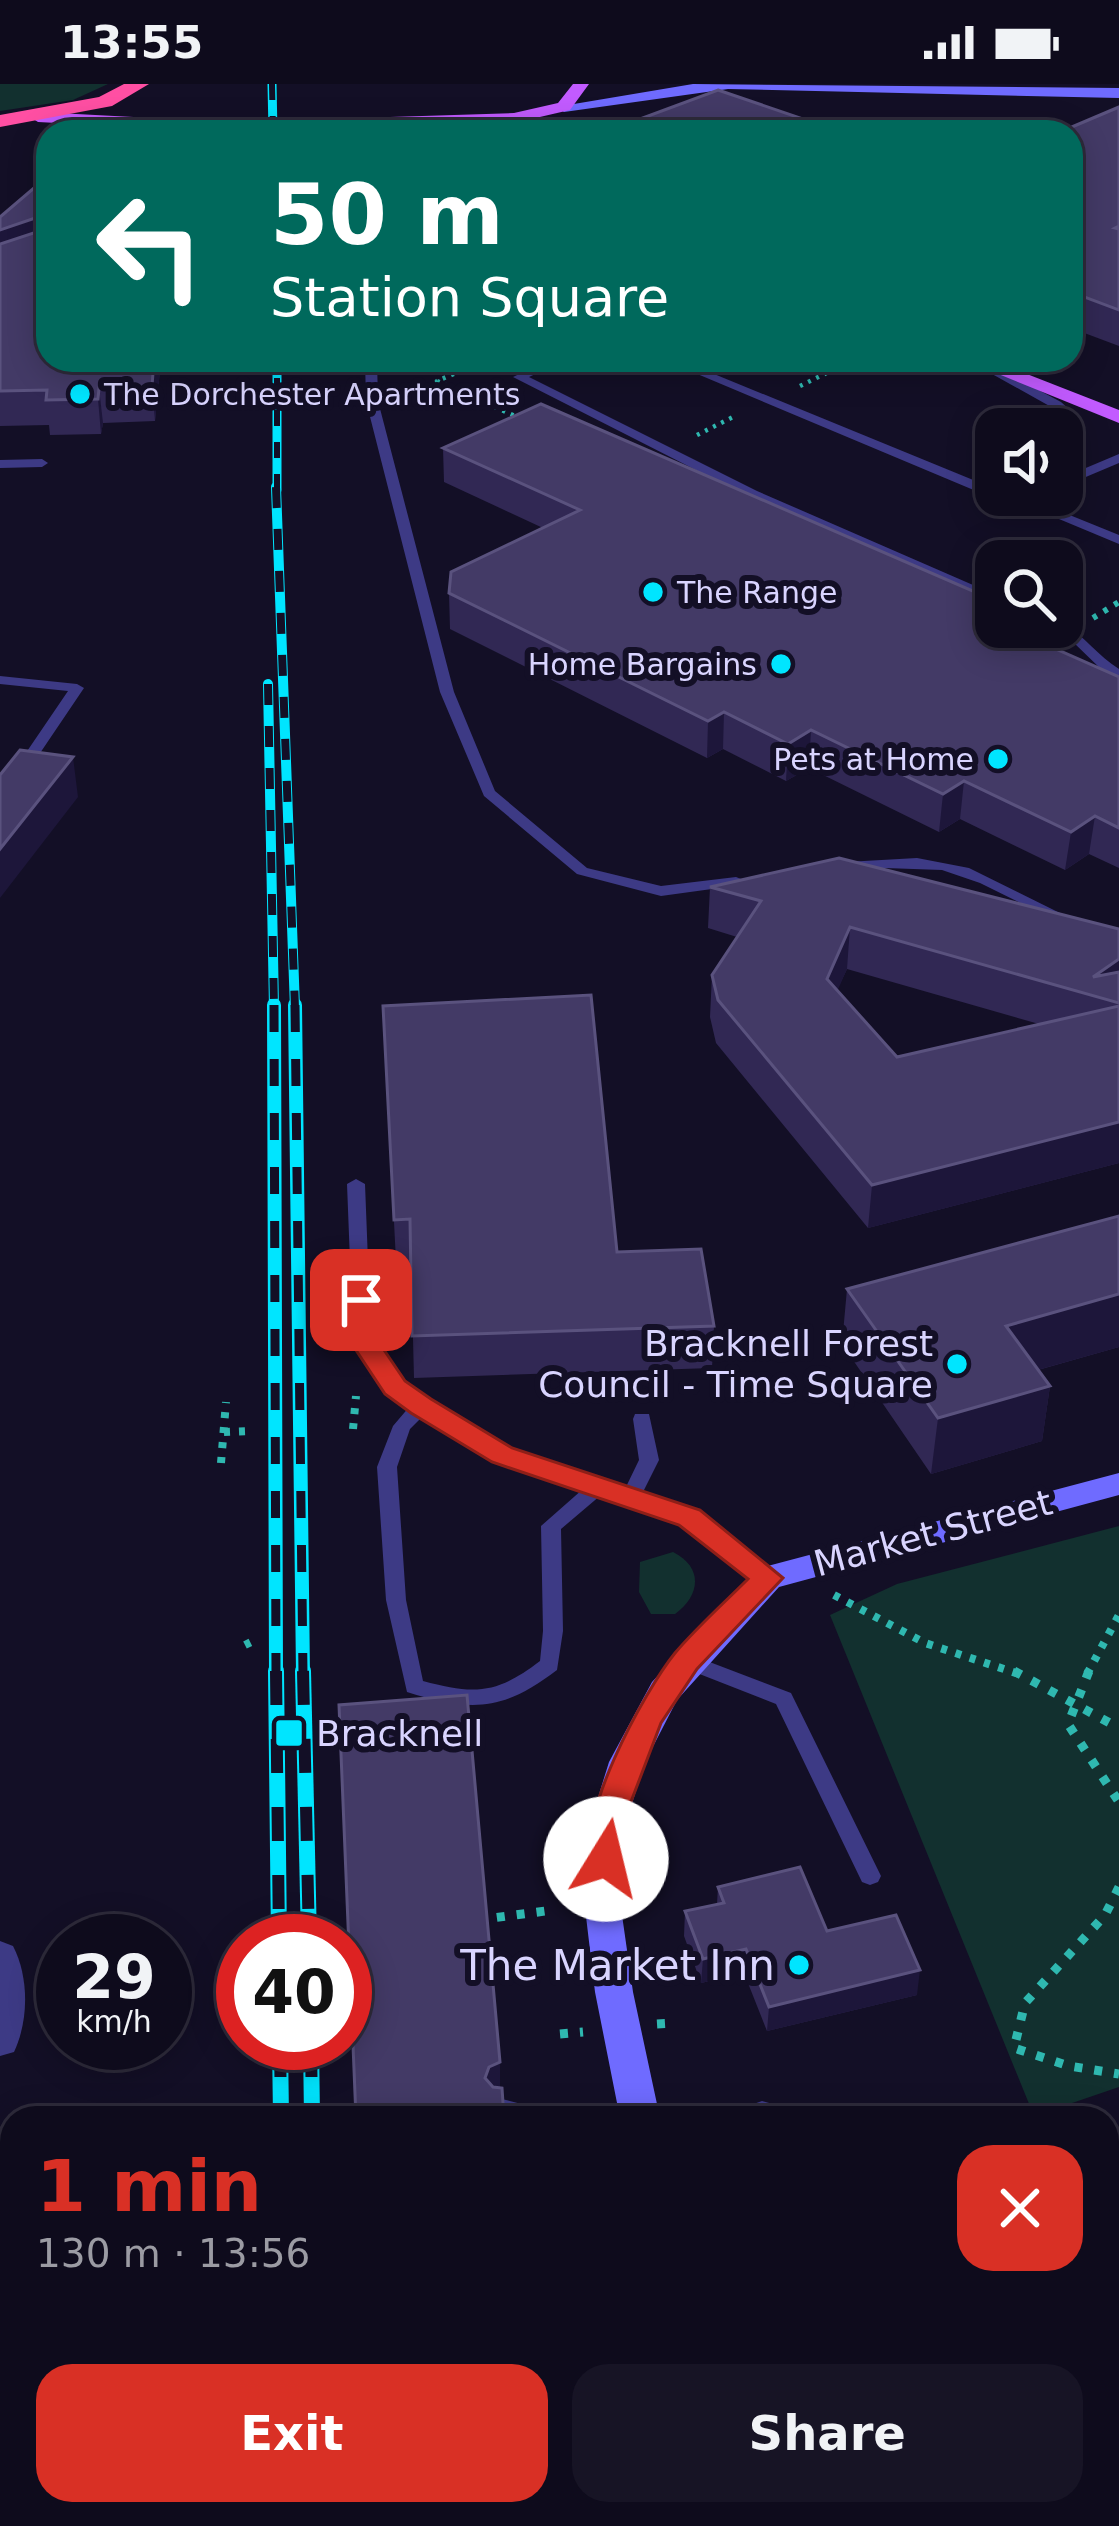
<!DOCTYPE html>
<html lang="en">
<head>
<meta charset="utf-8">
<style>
  :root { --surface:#0e0b1c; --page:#171425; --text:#f1f3f6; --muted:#9b9ba3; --line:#2e2b3b; --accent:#d93025 }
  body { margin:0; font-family:"DejaVu Sans",sans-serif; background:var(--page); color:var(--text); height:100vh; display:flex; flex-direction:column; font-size:45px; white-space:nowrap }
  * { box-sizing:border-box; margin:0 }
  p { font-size:39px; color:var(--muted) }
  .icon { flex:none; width:66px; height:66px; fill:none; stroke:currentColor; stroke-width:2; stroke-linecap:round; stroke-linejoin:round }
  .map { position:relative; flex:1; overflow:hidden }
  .panel { position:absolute; left:0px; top:2022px; width:1119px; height:420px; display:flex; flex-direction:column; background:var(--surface); border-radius:36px 36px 0 0; box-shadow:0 6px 30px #0003,0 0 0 3px var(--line) }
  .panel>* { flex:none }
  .top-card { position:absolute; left:36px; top:36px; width:1047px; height:252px; border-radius:36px; box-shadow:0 6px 30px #0003,0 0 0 3px var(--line); background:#00695c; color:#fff; overflow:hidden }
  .buttons { position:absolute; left:975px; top:324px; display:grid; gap:24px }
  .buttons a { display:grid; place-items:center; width:108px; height:108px; border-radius:24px; background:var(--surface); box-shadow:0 6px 30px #0003,0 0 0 3px var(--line); font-size:60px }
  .speed { position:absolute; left:36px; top:1830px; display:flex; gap:24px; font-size:60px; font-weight:700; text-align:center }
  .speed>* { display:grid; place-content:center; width:156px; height:156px; border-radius:50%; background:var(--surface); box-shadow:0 6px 30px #0003,0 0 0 3px var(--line); line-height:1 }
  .speed small { font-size:30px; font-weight:400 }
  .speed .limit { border:18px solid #d22; background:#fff; color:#111 }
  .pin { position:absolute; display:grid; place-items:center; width:102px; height:102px; color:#fff; margin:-51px; border-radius:24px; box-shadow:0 6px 18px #0006 }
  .me { position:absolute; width:132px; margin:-66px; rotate:9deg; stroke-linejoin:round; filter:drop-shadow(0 0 9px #0008) }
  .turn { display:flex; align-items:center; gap:42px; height:252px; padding:0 36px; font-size:54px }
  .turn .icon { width:156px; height:156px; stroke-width:2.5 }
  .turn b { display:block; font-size:84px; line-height:102px }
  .round { display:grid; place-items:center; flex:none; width:126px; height:126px; border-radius:36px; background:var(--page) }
  .headline { display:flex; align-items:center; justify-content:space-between; height:204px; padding:0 36px }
  h1 { font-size:72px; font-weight:800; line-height:90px; color:var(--accent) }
  .button { display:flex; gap:24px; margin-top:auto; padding:24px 36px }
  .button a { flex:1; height:138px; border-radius:36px; background:var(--accent); color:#fff; font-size:48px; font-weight:800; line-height:138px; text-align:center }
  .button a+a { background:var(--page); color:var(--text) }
  .status { display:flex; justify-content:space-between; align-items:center; height:84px; padding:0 60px; background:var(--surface); direction:ltr }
  .status svg { height:33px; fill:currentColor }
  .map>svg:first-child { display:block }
  .green { fill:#12302f }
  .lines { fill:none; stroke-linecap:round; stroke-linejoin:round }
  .path-far3 { stroke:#2fb8b0; stroke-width:4.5; stroke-dasharray:3 6; stroke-linecap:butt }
  .path-far2 { stroke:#2fb8b0; stroke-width:6; stroke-dasharray:4.5 8; stroke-linecap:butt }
  .path-far1 { stroke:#2fb8b0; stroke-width:8; stroke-dasharray:6 9; stroke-linecap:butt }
  .path { stroke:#2fb8b0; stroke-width:9; stroke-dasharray:8 12; stroke-linecap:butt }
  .lane { fill:#3d3a85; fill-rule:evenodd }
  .street { fill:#3d3a85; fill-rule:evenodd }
  .secondary { fill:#6f6bff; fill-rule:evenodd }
  .primary { fill:#c25bff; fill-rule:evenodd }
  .highway { fill:#ff4fa3; fill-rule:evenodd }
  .rail-far3-casing { stroke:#00e5ff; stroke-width:9 }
  .rail-far2-casing { stroke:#00e5ff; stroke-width:10 }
  .rail-far1-casing { stroke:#00e5ff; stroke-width:14 }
  .rail-casing { stroke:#00e5ff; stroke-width:16 }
  .rail-far3 { stroke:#130f26; stroke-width:6; stroke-dasharray:16; stroke-linecap:butt }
  .rail-far2 { stroke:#130f26; stroke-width:8; stroke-dasharray:21; stroke-linecap:butt }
  .rail-far1 { stroke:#130f26; stroke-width:9; stroke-dasharray:27; stroke-linecap:butt }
  .rail { stroke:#130f26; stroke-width:12; stroke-dasharray:34; stroke-linecap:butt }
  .wall { fill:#312854; fill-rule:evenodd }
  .shaded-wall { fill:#1d163a }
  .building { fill:#433a66; stroke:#5a527e; stroke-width:3 }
  .route { fill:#d93025; stroke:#8d1f18; stroke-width:3 }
  .poi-dot { fill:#00e5ff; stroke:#130f26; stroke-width:4.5 }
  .labels { text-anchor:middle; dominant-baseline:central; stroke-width:12; stroke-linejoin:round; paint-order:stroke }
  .far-poi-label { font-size:30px; fill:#d9d4ff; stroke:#130f26; text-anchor:start }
  .poi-label { font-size:36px; fill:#d9d4ff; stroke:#130f26; text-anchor:end }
  .street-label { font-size:36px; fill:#d9d4ff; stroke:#130f26 }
  .near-poi-label { font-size:42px; fill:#d9d4ff; stroke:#130f26; text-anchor:end }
</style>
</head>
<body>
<div class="status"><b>13:55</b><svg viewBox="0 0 49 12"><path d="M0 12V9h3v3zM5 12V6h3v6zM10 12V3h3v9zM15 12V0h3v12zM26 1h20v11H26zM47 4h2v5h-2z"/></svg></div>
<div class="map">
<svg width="1119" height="2442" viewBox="0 0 1119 2442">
  <rect width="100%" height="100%" fill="#130f26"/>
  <!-- green -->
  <g class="green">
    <path d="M0,0h108l-35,16 -73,11z"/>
    <path d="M1119,1442v561l-85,29 -204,-501 67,-31z"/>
    <path d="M673,1468c30,15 28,43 2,62h-24l-12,-22 1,-30z"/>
  </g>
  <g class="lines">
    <!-- path-far3 -->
    <g class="path-far3">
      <path d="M487,276l-50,21 87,39"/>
      <path d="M925,276l21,9"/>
      <path d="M800,302l53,-26"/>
      <path d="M697,351l40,-20"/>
    </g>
    <!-- path-far2 -->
    <path class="path-far2" d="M1093,534l26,-16"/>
    <!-- path-far1 -->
    <g class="path-far1">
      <path d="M353,1345l3,-33"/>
      <path d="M224,1348l25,-1"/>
      <path d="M221,1379l5,-61"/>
      <path d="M834,1511l91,48 94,31"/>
      <path d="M245,1561l6,-3"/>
      <path d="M1087,1590l32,-59"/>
    </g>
    <!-- path -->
    <g class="path">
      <path d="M1014,1587l105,57"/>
      <path d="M1089,1587l-21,53 51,78"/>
      <path d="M1119,1803l-14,28 -80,88 -11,45 55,18 50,8"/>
      <path d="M477,1836l76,-10"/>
      <path d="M332,1849l22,-2"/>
      <path d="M657,1940l17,-1"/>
      <path d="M560,1950l23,-2"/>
      <path d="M502,2430l20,12"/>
      <path d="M696,2430l17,12"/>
      <path d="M136,2442l1,-12"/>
      <path d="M528,2442l16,-7"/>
    </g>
    <!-- lane -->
    <g class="lane">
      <path d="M365,276h12l1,41 76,291 41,99 92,77 74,18 75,-9 5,2v6l-80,11 -84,-22 -93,-78 -44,-104 -74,-291z"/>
      <path d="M549,276h16l-36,17 228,114 239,104v9l-247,-107 -236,-120z"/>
      <path d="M664,276h16l303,124 13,-5v9l-7,3 -1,4 18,10 19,-1 8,-9h13l-6,8 79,32v9l-84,-35 -31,4 -27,-13 -1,-9z"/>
      <path d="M967,276h15l79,42 23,21 -8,28 -14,7v-9l4,-3 6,-22 -19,-16z"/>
      <path d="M1119,370v9l-57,24v-9z"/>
      <path d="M0,376l42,-1 6,4 -6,4 -42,1z"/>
      <path d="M1063,540c22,12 35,32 56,45v10l-15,-7 -31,-30 -22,-15h11z"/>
      <path d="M0,592l77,8 7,4 -79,117 -5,1v-15l68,-100 -68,-7z"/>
      <path d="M917,774l52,10 107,53 -3,3h-10l-83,-41 -38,-13 -57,-2 -39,4 -8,-5 8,-5z"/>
      <path d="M356,1095l9,5 6,154 31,45 107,67 88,29 11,1 17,9 14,-29 -6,-41 2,-5h14l10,46 -17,34 54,18 79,61 3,5 -3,5h-14l-79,-61 -81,-27 -40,34 2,102 -6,39c-55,42 -86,42 -150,22l-21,-92 -9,-133 16,-41 17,-20 -22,-13 -35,-55 -6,-154zM424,1331l71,45 88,29 -42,37 2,105 -3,30c-43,33 -65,34 -117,20l-17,-81 -9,-133 13,-38z"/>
      <path d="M686,1569l105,40 90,183 -3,6 -8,3 -8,-3 -86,-178 -97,-38 -3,-5 3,-5z"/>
      <path d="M502,2015l46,12 4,7 -58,-2 -4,-7 4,-7z"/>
      <path d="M1119,2236v24l-12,2v-24z"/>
      <path d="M1119,2367v24l-12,2v-24z"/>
      <path d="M948,2430h27l5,12h-27z"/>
    </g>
    <!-- street -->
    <g class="street">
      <path d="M0,1857l13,5c16,31 16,74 1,106l-14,4z"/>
      <path d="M762,2017l18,5 6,12h-44l6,-12z"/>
      <path d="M1119,2077v36l-12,1v-36z"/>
      <path d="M12,2397v33h17l-29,10v-42z"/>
    </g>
    <!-- secondary -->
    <g class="secondary">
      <path d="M693,0l426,4v10l-391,-9 -164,23 -8,-5z"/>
      <path d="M1119,1389v22l-340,92 -102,113 -32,62 -14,45 -10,101 12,84 27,126h-40l-25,-126 -10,-84 10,-101 14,-45 43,-80 104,-113z"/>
      <path d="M593,2430h45l-5,12h-45z"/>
    </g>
    <!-- primary -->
    <g class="primary">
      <path d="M573,0h16l-19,26 -56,13 -285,9 -191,-10 -8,-5 8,-5 191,10 285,-9 44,-10z"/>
      <path d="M964,276h27l128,50v13z"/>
    </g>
    <!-- highway -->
    <path class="highway" d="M124,0h25l-37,22 -112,21v-12l99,-18z"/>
    <!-- rail-far3 casing -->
    <g class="rail-far3-casing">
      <g id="rail-far3">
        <path d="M272,0l1,48"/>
        <path d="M277,406v-130"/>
      </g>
    </g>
    <!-- rail-far2 casing -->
    <g class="rail-far2-casing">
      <g id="rail-far2">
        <path d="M276,403l19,521"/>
        <path d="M268,600l6,324"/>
      </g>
    </g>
    <!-- rail-far1 casing -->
    <g class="rail-far1-casing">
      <g id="rail-far1">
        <path d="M274,921l2,669"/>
        <path d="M295,921l8,669"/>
      </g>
    </g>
    <!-- rail casing -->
    <g class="rail-casing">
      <g id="rail">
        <path d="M276,1587l3,270"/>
        <path d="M303,1587l6,270"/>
        <path d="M280,1959l1,75"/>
        <path d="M311,1959l1,75"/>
        <path d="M283,2430v12"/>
        <path d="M318,2430v12"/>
      </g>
    </g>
    <!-- rail-far3 -->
    <use href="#rail-far3" class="rail-far3"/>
    <!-- rail-far2 -->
    <use href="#rail-far2" class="rail-far2"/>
    <!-- rail-far1 -->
    <use href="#rail-far1" class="rail-far1"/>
    <!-- rail -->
    <use href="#rail" class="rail"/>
  </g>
  <!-- wall -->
  <g class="wall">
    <path d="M1119,23v239l-48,-18v-196z"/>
    <path d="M0,133l161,143 -6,61 -52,2 -2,11 -51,1 -1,-10 -49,1z"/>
    <path d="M443,364l573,184 103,45v191l-30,-14 -24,16 -105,-51 -21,13 -130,-64 -23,13 -63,-32 -16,9 -257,-129 -1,-36 94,-65 -99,-46z"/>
    <path d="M710,803l409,42v234l-251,65 -152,-185 -6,-26 2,-42 25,-38 -29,-9zM847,885l192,55 -142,33 -60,-67z"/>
    <path d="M383,922l234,246 97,74 -2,42 -298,10 -3,-117h-15z"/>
    <path d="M1119,1132v131l-81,23 12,16 -8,55 -111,33 -89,-130 5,-55z"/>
    <path d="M718,1803l109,44 90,64 -150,36 -23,-58 -43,10 -17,-47 1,-25 32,-7z"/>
    <path d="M751,2430h123v4l-42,5z"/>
  </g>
  <!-- shaded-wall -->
  <g class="shaded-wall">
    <path d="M47,130l1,34 -48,16v-34z"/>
    <path d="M154,276h7l-6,61 -3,-35z"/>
    <path d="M99,304l4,35 -2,11 -3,-35z"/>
    <path d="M724,628l-1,37 -16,9 1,-37z"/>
    <path d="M811,646l-2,38 -23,13 2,-37z"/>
    <path d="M73,673l5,40 -78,101v-49z"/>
    <path d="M964,697l-4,38 -21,13 4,-38z"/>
    <path d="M1095,732l-6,38 -24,16 6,-38z"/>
    <path d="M850,843l-3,42 -23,52 3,-42z"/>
    <path d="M1119,875v38l-26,-20z"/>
    <path d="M1119,1038v41l-251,65 4,-43z"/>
    <path d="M1119,1210v53l-121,34 8,-55z"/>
    <path d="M1050,1302l-8,55 -111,33 7,-56z"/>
    <path d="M746,1865l-2,24 -43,10 2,-24z"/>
    <path d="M920,1886l-3,25 -150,36 2,-24z"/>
    <path d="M500,1978v33l-15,-17 4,-11z"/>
    <path d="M827,2430h7l-2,9 -2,3h-11z"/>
  </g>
  <!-- building -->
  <g class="building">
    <path d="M718,6l123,42h-236z"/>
    <path d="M1119,23v119l-4,2 4,1v81l-48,-18v-160h-11z"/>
    <path d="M48,92v184h106l-2,26 -53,2 -1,11 -52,1 1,-10 -47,1v-147l46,-15 1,-15 -47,16v-13z"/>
    <path d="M541,320l455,197v26h10l113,50v151l-24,-12 -24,16 -107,-51 -21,13 -132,-64 -23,14 -64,-32 -16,9 -259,-128 2,-21 129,-62 -137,-62z"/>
    <path d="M20,666l53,7 -73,92v-74z"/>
    <path d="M839,774l280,71v30l-26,18 26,-5v31l-269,-76 -23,52 70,78 222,-51v116l-247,63 -154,-185 -6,-25 49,-74 -51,-14z"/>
    <path d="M591,911l26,257 84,-3 13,77 -302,10 -2,-117 -16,1 -11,-214z"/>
    <path d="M1119,1132v78l-113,32 44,60 -112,32 -91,-129z"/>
    <path d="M467,1611l33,367 -11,5 -4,11 8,9 9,1 2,30h-148l-17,-413z"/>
    <path d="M800,1783l27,64 69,-16 24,55 -151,37 -23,-58 -43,10 -18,-48 39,-8 -6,-16z"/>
    <path d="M751,2430h76l-8,12h-75z"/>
  </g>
  <!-- route -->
  <path class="route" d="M361,1207l13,9 2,38 29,43 26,18 81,49 188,62 83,68 -86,91 -36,54 -32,84 -11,62 -12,4 -12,-4c-23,-45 51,-179 81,-216 22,-26 49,-50 73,-74l-69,-54 -187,-63 -81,-49 -26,-19 -37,-56 -1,-38z"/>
  <!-- markers -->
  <g class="poi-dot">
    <circle cx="80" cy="310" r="12"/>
    <circle cx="653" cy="508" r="12"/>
    <circle cx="781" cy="580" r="12"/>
    <circle cx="998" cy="675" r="12"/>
    <circle cx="957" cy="1280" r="12"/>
    <rect x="274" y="1634" width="30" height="30" rx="6"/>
    <circle cx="799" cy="1881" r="12"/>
  </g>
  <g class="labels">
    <!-- far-poi labels -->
    <g class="far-poi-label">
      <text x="104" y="310">The Dorchester Apartments</text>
      <text x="677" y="508">The Range</text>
      <text x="757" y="580" text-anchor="end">Home Bargains</text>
      <text x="974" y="675" text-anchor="end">Pets at Home</text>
    </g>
    <!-- poi labels -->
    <g class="poi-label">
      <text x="933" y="1259">Bracknell Forest<tspan x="933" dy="41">Council - Time Square</tspan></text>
      <text x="316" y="1649" text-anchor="start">Bracknell</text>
    </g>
    <!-- street labels -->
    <g class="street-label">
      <text transform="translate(933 1449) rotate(-15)">Market Street</text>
    </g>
    <!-- near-poi labels -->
    <g class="near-poi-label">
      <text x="775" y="1881">The Market Inn</text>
    </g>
  </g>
</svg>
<div class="buttons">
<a><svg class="icon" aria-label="sound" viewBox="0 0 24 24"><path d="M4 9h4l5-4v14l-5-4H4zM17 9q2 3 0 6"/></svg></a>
<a><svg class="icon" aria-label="search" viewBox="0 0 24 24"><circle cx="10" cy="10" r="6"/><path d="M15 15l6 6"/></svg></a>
</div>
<div class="speed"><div>29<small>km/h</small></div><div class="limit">40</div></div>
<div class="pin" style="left:361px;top:1216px;background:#d93025"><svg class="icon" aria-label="arrive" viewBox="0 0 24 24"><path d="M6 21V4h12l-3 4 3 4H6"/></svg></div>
<svg class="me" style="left:606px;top:1775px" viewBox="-20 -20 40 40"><circle r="19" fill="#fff"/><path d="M0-13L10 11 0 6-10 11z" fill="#d93025"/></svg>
<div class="top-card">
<div class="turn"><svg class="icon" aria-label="left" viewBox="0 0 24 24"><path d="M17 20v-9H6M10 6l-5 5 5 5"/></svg><div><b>50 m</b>Station Square</div></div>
</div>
<section class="panel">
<div class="headline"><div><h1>1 min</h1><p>130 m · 13:56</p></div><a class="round" style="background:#d93025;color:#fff"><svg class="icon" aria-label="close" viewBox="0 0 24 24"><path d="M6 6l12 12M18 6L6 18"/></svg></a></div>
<div class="button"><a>Exit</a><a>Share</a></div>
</section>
</div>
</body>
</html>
